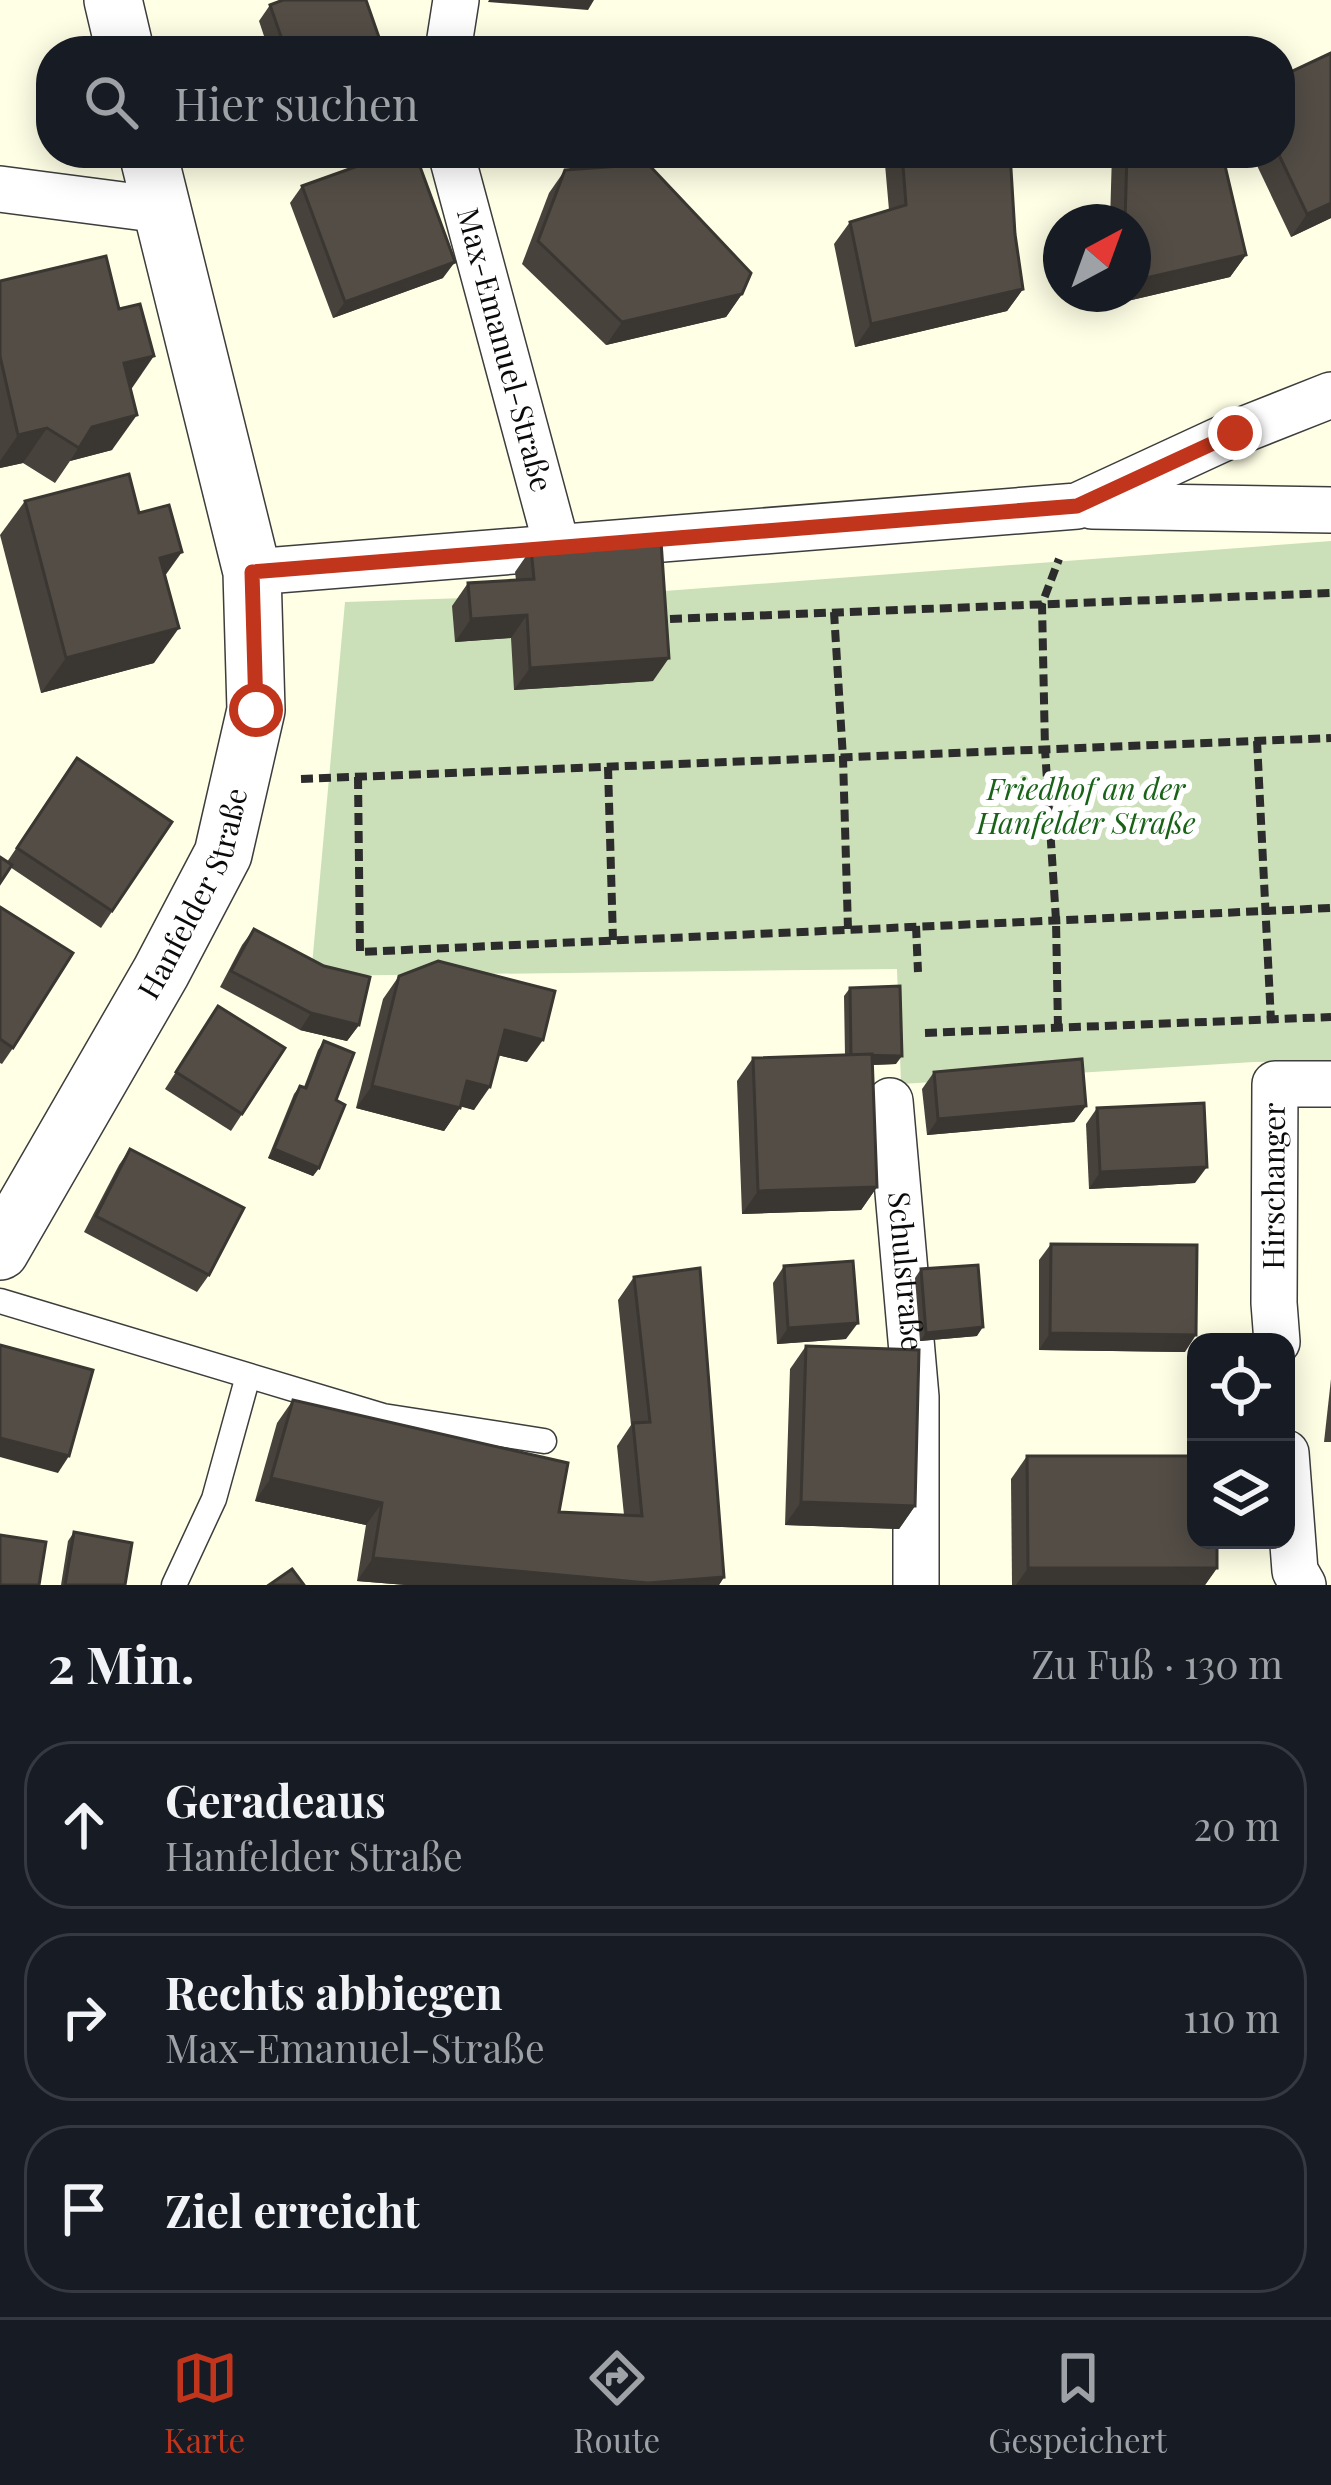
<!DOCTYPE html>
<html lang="de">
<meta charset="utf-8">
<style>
:root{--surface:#171b24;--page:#242831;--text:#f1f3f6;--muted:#9ea1a6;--line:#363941;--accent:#c0351b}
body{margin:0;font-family:"Playfair Display",serif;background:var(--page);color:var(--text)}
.controls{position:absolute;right:36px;bottom:36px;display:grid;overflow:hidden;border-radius:24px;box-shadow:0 6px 30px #0003}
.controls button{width:108px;height:108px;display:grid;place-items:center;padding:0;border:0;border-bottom:3px solid var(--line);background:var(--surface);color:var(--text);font:60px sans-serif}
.compass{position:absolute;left:1043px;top:204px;width:108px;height:108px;border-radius:50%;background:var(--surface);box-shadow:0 6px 30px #0003;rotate:41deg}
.stop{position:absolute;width:36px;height:36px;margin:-27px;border:9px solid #c0351b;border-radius:50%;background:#fff}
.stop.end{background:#c0351b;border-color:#fff;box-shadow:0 3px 12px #0008}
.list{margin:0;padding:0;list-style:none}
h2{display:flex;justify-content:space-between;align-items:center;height:156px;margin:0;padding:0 48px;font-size:51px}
h2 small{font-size:39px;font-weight:400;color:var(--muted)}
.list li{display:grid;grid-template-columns:78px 1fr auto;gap:36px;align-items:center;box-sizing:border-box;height:168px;margin:0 24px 24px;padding:0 24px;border:3px solid var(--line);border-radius:48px}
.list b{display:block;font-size:45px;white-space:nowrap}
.list p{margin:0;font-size:39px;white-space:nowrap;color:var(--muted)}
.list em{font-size:39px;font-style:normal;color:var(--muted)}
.icon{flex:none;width:66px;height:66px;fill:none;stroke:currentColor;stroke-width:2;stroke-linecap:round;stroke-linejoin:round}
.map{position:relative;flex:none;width:1331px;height:1585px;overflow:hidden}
.search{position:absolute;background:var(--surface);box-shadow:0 6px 30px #0003;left:36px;right:36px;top:36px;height:132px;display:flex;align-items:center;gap:30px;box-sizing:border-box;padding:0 42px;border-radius:48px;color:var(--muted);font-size:45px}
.sheet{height:732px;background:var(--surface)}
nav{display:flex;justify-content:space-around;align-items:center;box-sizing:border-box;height:168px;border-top:3px solid var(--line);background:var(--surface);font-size:33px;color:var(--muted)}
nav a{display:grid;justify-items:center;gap:6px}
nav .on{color:var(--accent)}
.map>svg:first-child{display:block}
</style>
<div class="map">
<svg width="1331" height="1585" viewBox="0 0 1331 1585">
<rect width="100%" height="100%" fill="#ffffe6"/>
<path fill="#cbe0b8" d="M 1331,541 L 1331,1061 L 1254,1062 L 901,1084 L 897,969 L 311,976 L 345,602 L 651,592 Z"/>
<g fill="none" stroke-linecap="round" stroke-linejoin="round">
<g stroke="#3d3d3d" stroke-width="27">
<g id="service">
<path d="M 0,1301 L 383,1416 L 544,1441"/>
<path d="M 174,1585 L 214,1499 L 248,1376"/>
</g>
</g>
<g stroke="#3d3d3d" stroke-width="48">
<g id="minor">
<path d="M 448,51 L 456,0"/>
<path id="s1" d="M 451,153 L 557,547"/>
<path d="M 0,189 L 161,210"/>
<path d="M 1092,506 L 1331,510"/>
<path d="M 252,572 L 1077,506 L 1235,433 L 1331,395"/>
<path id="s2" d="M 890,1101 L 916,1397 L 916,1585"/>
<path id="s3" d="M 1277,1342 L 1274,1303 L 1275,1084 L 1331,1084"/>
<path d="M 1286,1453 L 1295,1571 L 1303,1585"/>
</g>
</g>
<g stroke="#3d3d3d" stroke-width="60">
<g id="tertiary">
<path d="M 113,0 L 125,51"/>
<path id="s4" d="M 0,1251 L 161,972 L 223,854 L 256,710 L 252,572 L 148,153"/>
</g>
</g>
<g stroke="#2c2c2c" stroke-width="8" stroke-dasharray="12 6" stroke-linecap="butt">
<path d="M 834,612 L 843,758 L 848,929"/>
<path d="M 670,619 L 1331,593"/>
<path d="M 1257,741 L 1271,1021"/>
<path d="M 608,767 L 613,940"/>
<path d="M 358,777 L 360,952 L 1331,908"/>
<path d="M 301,779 L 1331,738"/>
<path d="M 916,926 L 918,972"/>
<path d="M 1058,1028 L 1056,920 L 1045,749 L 1042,604 L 1059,559"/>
<path d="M 925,1033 L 1331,1017"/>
</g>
<use href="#service" stroke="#fff" stroke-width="24"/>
<use href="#minor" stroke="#fff" stroke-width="45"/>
<use href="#tertiary" stroke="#fff" stroke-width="57"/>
</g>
<g fill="#47423c">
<path d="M 270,5 L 376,51 L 269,51 L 259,21 Z"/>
<path d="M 884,153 L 1010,153 L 1015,234 L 1023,289 L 1007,311 L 855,347 L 834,244 L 850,222 L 889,210 Z"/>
<path d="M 1112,153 L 1222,153 L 1246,255 L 1230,277 L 1106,306 L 1107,294 L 1133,294 L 1133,222 L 1110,222 Z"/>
<path d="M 1251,153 L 1280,153 L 1331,218 L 1291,237 Z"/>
<path d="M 565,170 L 742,294 L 726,317 L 606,345 L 522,264 L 549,193 Z"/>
<path d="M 302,186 L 443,278 L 333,318 L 290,203 Z"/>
<path d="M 0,281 L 130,389 L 112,450 L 70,461 L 55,483 L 23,463 L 0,468 Z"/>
<path d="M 25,501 L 139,513 L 165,576 L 154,663 L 41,693 L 0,535 Z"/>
<path d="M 531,549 L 653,681 L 514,690 L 511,638 L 455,642 L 452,606 L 468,583 L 516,580 L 515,572 Z"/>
<path d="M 77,758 L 172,822 L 101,928 L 10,867 L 7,862 Z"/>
<path d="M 0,907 L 13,1048 L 2,1064 L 0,1063 Z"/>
<path d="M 254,929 L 359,1025 L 347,1041 L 300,1030 L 220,987 L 242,945 Z"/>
<path d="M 399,976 L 527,1062 L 498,1055 L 474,1110 L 461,1106 L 444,1131 L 356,1108 L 383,999 Z"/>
<path d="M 850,988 L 896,1064 L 872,1065 L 877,1187 L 861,1210 L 742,1214 L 737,1081 L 753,1058 L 845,1055 L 844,996 Z"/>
<path d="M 218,1006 L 285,1048 L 231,1131 L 165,1089 Z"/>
<path d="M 324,1041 L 336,1100 L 319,1168 L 313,1176 L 268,1158 L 294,1094 L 300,1086 L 304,1087 L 318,1050 Z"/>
<path d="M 934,1072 L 1086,1106 L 1074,1122 L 927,1135 L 922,1089 Z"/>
<path d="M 1097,1108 L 1195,1183 L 1089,1189 L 1086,1124 Z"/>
<path d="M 130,1149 L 209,1275 L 197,1292 L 84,1232 L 119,1165 Z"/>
<path d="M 1051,1244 L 1185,1352 L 1039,1350 L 1039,1260 Z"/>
<path d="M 784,1266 L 846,1339 L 777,1344 L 773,1283 Z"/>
<path d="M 921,1269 L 977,1336 L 920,1341 L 915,1278 Z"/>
<path d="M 634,1277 L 724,1577 L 719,1585 L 406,1585 L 357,1581 L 366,1525 L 255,1501 L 277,1423 L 293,1400 L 559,1512 L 624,1515 L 617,1446 L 631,1425 L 618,1300 Z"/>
<path d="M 806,1346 L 915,1506 L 899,1529 L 785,1525 L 790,1369 Z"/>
<path d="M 1331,1379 L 1331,1442 L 1324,1442 Z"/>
<path d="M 1027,1456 L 1217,1568 L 1205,1585 L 1012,1585 L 1011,1479 Z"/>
<path d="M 74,1532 L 125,1585 L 61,1585 L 68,1541 Z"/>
</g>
<g fill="#3a3631">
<path d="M 489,0 L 594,0 L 588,10 L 488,2 Z"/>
<path d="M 1331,203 L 1331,218 L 1291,237 L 1307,214 Z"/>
<path d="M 1246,255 L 1230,277 L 1106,306 L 1115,294 L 1133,294 L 1133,281 Z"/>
<path d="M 455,262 L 443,278 L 333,318 L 345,302 Z"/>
<path d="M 1023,289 L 1007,311 L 855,347 L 871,324 Z"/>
<path d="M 742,294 L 726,317 L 606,345 L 622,322 Z"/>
<path d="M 154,356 L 130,391 L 124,363 Z"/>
<path d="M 137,415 L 112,450 L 70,461 L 92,427 Z"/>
<path d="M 47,428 L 23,463 L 0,468 L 0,461 L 18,435 Z"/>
<path d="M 182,552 L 157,587 L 160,558 Z"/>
<path d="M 527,615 L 511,638 L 455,642 L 471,619 Z"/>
<path d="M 179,628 L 154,663 L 41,693 L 66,658 Z"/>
<path d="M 669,658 L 653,681 L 514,690 L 530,668 Z"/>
<path d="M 311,1013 L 359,1025 L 347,1041 L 300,1030 Z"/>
<path d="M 505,1030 L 543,1040 L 527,1062 L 489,1053 Z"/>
<path d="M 902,1056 L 896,1064 L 845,1066 L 851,1057 Z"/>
<path d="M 467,1081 L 490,1087 L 474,1110 L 451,1104 Z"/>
<path d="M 372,1086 L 460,1108 L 444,1131 L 356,1108 Z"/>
<path d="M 1086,1106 L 1074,1122 L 927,1135 L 938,1119 Z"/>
<path d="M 274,1149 L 319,1168 L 313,1176 L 268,1158 Z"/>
<path d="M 1207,1167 L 1195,1183 L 1089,1189 L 1100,1172 Z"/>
<path d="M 877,1187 L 861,1210 L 742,1214 L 758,1191 Z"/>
<path d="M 858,1323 L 846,1339 L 777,1344 L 788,1328 Z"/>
<path d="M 983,1327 L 977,1336 L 920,1341 L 926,1333 Z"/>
<path d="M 1050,1333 L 1196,1335 L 1185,1352 L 1039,1350 Z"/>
<path d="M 0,1438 L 69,1456 L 58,1473 L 0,1457 Z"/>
<path d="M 271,1478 L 382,1503 L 366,1525 L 255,1501 Z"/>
<path d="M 801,1502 L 915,1506 L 899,1529 L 785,1525 Z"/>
<path d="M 373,1558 L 724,1577 L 719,1585 L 406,1585 L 357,1581 Z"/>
<path d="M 1028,1568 L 1217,1568 L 1205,1585 L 1016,1585 Z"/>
</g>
<g fill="#534d46" stroke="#3a3631" stroke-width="3">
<path d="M 283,0 L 366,0 L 381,43 L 360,51 L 286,51 L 270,5 Z"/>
<path d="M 1331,53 L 1331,203 L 1307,214 L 1278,153 L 1280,153 L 1280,77 Z"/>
<path d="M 394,153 L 415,153 L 455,262 L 345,302 L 302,186 Z"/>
<path d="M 902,153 L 1010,153 L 1015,234 L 1023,289 L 871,324 L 850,222 L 906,205 Z"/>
<path d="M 1127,153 L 1222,153 L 1246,255 L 1133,281 L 1133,222 L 1125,222 Z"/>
<path d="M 648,164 L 751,273 L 742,294 L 622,322 L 538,241 L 565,170 Z"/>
<path d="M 106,256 L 119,309 L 140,304 L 154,356 L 124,363 L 137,415 L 92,427 L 79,448 L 47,428 L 18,435 L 0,356 L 0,281 Z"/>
<path d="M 129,474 L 139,513 L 169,505 L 182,552 L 160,558 L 179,628 L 66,658 L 25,501 Z"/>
<path d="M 661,541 L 669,658 L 530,668 L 527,615 L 471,619 L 468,583 L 534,579 L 531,549 Z"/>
<path d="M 77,758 L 172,822 L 112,911 L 17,848 Z"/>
<path d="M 0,857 L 12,865 L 0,883 Z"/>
<path d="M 0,907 L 73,953 L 13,1048 L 0,1039 Z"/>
<path d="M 254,929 L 324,966 L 370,977 L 359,1025 L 311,1013 L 231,971 Z"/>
<path d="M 438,961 L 555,991 L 543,1040 L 505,1030 L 490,1087 L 467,1081 L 460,1108 L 372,1086 L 399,976 Z"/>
<path d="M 900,986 L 902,1056 L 851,1055 L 850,988 Z"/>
<path d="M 218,1006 L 285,1048 L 242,1114 L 176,1072 Z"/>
<path d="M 324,1041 L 354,1053 L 336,1100 L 345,1105 L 319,1168 L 274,1149 L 300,1086 L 306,1088 Z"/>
<path d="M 872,1054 L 877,1187 L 758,1191 L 753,1058 Z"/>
<path d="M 1082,1059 L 1086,1106 L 938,1119 L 934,1072 Z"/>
<path d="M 1204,1103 L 1207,1167 L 1100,1172 L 1097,1108 Z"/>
<path d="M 130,1149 L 244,1208 L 209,1275 L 96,1216 Z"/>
<path d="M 1051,1244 L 1197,1245 L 1196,1335 L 1050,1333 Z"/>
<path d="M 853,1261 L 858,1323 L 788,1328 L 784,1266 Z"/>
<path d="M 978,1265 L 983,1327 L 926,1333 L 921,1269 Z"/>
<path d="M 700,1268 L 724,1577 L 648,1583 L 373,1558 L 382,1503 L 271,1478 L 293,1400 L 568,1463 L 559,1512 L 642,1516 L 633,1423 L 650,1422 L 634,1277 Z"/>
<path d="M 0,1345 L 93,1370 L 69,1456 L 0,1438 Z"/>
<path d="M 806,1346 L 919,1350 L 915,1506 L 801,1502 Z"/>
<path d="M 1027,1456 L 1196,1456 L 1196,1540 L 1217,1540 L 1217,1568 L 1028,1568 Z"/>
<path d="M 74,1532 L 132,1543 L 125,1585 L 65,1585 Z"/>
<path d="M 0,1535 L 46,1542 L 39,1585 L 0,1585 Z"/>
<path d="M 292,1569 L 304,1585 L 269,1585 Z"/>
</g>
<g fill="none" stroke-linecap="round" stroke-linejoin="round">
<path stroke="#c0351b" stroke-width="15" d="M 256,710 L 252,572 L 1077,506 L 1235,433"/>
</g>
<g text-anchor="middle" stroke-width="12" stroke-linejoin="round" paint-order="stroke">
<g font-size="30" fill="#0a0a0a" stroke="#fff">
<text dy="10" stroke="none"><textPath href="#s1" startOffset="204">Max-Emanuel-Straße</textPath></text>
<text dy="10" stroke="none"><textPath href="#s4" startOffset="408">Hanfelder Straße</textPath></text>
<text dy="10" stroke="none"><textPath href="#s3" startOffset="156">Hirschanger</textPath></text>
<text dy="10" stroke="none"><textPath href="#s2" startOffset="171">Schulstraße</textPath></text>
</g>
<g font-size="30" font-style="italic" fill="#186318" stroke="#fff">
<text x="1086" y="800">Friedhof an der<tspan x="1086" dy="34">Hanfelder Straße</tspan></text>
</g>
</g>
</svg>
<div class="controls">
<button><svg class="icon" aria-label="locate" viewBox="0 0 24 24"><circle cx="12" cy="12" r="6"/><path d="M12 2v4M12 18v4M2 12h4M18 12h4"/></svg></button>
<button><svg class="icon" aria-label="layers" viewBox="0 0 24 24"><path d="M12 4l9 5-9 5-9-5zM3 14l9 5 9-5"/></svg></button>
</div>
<svg class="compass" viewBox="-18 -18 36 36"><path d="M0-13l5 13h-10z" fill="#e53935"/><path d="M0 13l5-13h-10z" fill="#9ea1a6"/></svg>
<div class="stop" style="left:256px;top:710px"></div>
<div class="stop end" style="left:1235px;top:433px"></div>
<div class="search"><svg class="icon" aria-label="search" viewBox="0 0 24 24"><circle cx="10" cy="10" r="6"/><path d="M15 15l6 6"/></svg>Hier suchen</div>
</div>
<section class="sheet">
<h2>2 Min.<small>Zu Fuß · 130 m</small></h2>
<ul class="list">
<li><svg class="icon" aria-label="ahead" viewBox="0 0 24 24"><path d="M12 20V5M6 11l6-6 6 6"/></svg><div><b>Geradeaus</b><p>Hanfelder Straße</p></div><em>20 m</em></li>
<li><svg class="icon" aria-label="right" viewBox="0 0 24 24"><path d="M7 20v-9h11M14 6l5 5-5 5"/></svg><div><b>Rechts abbiegen</b><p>Max-Emanuel-Straße</p></div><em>110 m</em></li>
<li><svg class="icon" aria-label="arrive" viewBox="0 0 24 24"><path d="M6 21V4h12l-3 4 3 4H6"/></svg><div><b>Ziel erreicht</b></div></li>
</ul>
</section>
<nav>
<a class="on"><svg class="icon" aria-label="map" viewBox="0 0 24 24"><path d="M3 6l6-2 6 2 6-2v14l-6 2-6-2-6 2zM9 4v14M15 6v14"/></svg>Karte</a>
<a><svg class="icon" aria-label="directions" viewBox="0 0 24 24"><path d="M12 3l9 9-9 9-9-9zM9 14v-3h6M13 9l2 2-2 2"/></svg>Route</a>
<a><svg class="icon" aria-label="saved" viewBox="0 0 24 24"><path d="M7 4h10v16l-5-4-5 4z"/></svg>Gespeichert</a>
</nav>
